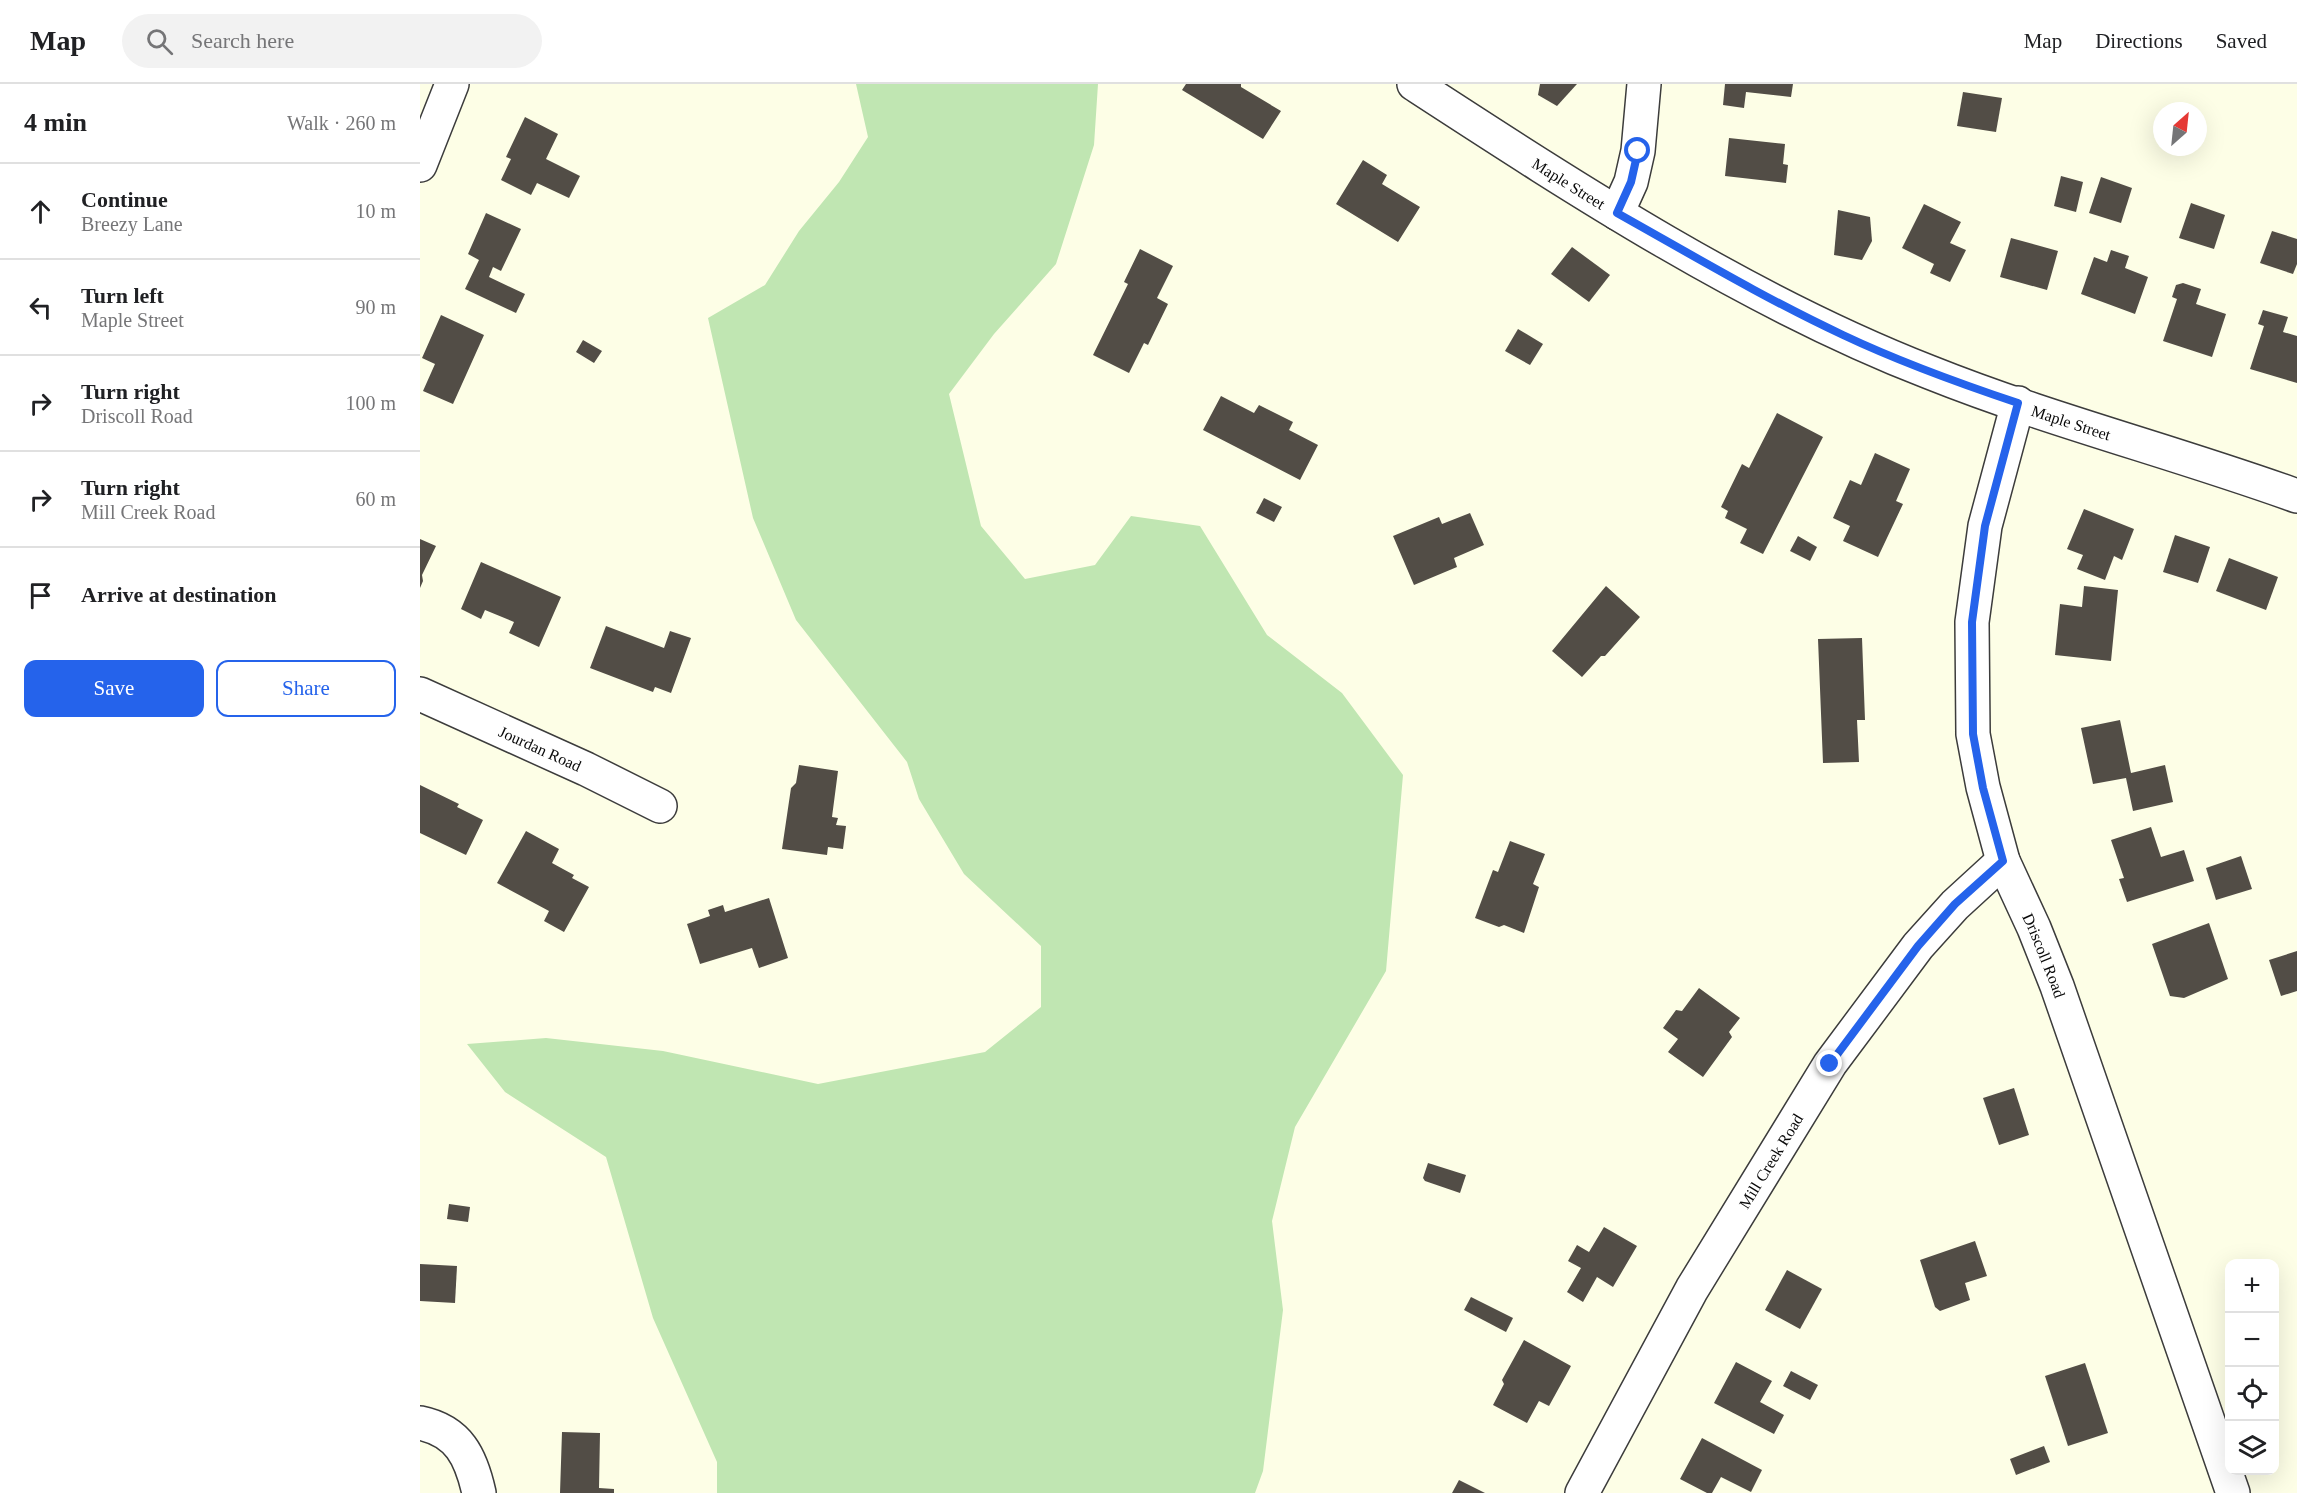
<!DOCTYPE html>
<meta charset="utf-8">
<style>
:root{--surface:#fff;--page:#f2f2f2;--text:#202124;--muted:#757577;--line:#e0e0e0;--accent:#2563eb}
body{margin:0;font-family:Georgia,serif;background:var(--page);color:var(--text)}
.controls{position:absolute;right:18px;bottom:18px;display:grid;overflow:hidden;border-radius:12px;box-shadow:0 6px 24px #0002}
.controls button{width:54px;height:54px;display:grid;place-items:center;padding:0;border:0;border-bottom:2px solid var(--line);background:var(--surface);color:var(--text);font:30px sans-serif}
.compass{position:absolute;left:1733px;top:18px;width:54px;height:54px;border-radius:50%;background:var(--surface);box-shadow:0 6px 24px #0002;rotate:27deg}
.stop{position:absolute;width:18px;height:18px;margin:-14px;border:4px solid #2563eb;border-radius:50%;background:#fff}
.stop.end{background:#2563eb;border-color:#fff;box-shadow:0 2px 6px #0008}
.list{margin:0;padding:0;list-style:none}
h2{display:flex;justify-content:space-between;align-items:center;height:78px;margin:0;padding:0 24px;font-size:26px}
h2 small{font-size:20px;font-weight:400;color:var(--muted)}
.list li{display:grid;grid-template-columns:39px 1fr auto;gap:18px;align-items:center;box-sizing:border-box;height:96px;padding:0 24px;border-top:2px solid var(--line)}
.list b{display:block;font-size:22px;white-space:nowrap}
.list p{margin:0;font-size:20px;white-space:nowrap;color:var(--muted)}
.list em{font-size:20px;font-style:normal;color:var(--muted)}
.actions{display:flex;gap:12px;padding:18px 24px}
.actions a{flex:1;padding:14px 0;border:2px solid var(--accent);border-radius:12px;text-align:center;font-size:21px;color:var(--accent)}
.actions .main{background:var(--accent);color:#fff}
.icon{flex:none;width:33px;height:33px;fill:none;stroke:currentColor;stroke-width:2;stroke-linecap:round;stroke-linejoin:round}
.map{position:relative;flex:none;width:1877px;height:1409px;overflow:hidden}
header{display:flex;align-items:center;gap:36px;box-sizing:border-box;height:84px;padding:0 30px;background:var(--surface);border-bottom:2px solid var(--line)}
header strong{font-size:28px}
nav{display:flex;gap:33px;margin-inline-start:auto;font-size:21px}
.search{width:420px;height:54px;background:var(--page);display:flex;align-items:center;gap:15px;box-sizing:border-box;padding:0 21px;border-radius:33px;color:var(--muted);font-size:22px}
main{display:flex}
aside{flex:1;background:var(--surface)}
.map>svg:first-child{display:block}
</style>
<header>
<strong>Map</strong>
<div class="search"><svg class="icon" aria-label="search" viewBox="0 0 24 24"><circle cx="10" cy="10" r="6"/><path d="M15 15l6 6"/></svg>Search here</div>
<nav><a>Map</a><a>Directions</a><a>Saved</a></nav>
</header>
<main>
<aside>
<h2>4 min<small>Walk · 260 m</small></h2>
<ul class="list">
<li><svg class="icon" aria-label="ahead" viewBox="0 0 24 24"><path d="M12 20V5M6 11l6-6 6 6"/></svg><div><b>Continue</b><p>Breezy Lane</p></div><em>10 m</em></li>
<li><svg class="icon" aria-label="left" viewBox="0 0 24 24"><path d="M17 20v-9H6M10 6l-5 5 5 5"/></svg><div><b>Turn left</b><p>Maple Street</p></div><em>90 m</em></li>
<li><svg class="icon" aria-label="right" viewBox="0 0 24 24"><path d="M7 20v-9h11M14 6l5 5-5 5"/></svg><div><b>Turn right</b><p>Driscoll Road</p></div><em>100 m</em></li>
<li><svg class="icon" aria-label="right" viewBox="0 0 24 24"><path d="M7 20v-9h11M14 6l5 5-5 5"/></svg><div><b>Turn right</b><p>Mill Creek Road</p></div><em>60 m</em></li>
<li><svg class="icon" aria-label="arrive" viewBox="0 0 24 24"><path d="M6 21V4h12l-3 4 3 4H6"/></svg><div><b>Arrive at destination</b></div></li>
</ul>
<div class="actions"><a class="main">Save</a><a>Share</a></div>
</aside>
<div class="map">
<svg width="1877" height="1409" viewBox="0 0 1877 1409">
<rect width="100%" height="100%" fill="#fdfee6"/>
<path fill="#c0e6b2" d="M 436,0 L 678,0 L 674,61 L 636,180 L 574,250 L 529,310 L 561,442 L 605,495 L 675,481 L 711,432 L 780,442 L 847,551 L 922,609 L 983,691 L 966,887 L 875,1043 L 852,1137 L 863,1226 L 843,1387 L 835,1409 L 297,1409 L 297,1378 L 233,1234 L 186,1073 L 85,1008 L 47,960 L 126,954 L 243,967 L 398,1000 L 565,968 L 621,923 L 621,862 L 544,790 L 499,715 L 487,678 L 376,536 L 333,434 L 288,234 L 345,201 L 379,147 L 419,98 L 448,53 Z"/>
<g fill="#524d46">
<path d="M 766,0 L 821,0 L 821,3 L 861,27 L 843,55 L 762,6 Z"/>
<path d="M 1120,0 L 1157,0 L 1137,22 L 1118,11 Z"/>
<path d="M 1305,0 L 1373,0 L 1371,13 L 1326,8 L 1324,24 L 1303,21 Z"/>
<path d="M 1543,8 L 1582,14 L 1576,48 L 1537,42 Z"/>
<path d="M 105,33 L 138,50 L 126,75 L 160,92 L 149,114 L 117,99 L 111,111 L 81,96 L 91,75 L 86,73 Z"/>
<path d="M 1309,54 L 1365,60 L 1363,80 L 1368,81 L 1366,99 L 1305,92 Z"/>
<path d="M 943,76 L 967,91 L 962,100 L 1000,123 L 978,158 L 916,120 Z"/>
<path d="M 1641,92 L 1663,98 L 1656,128 L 1634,122 Z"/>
<path d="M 1681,93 L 1712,104 L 1701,139 L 1669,129 Z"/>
<path d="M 1771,119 L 1805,131 L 1794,165 L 1759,154 Z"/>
<path d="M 1504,120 L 1541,138 L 1530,159 L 1546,166 L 1530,198 L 1510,189 L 1514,180 L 1482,164 Z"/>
<path d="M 1418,126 L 1450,133 L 1452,157 L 1442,176 L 1414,171 Z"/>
<path d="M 66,129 L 101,145 L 81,187 L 73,183 L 69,193 L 105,210 L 96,229 L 45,205 L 59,176 L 48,170 Z"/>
<path d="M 1852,147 L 1877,155 L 1877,180 L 1873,190 L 1840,179 Z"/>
<path d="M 1591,154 L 1638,167 L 1627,206 L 1580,193 Z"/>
<path d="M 1152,163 L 1190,191 L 1169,218 L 1131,190 Z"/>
<path d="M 720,165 L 753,182 L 737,214 L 748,220 L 728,261 L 724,259 L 709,289 L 673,271 L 708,200 L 704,198 Z"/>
<path d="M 1691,166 L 1709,172 L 1705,184 L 1728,193 L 1715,230 L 1661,210 L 1674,173 L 1687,178 Z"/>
<path d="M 1763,199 L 1781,205 L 1776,220 L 1806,230 L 1792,273 L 1743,257 L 1757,215 L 1752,213 L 1756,201 Z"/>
<path d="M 1843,226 L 1868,233 L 1863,248 L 1877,252 L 1877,299 L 1830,285 L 1844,242 L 1838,240 Z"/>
<path d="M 21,231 L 64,251 L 33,320 L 3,307 L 15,280 L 2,274 Z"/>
<path d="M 1098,245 L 1123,260 L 1110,281 L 1085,267 Z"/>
<path d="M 163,256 L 182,267 L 174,279 L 156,268 Z"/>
<path d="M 801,312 L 834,329 L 839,321 L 873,338 L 869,346 L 898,361 L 880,396 L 783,346 Z"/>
<path d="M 1357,329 L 1403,353 L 1343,470 L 1320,459 L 1327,445 L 1305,434 L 1308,427 L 1301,423 L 1322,380 L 1329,384 Z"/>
<path d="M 1455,369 L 1490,385 L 1476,417 L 1483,420 L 1458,473 L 1423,457 L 1430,442 L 1413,434 L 1430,396 L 1441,401 Z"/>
<path d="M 844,414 L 862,423 L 854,438 L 836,429 Z"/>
<path d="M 1664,425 L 1714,445 L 1702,476 L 1694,472 L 1685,496 L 1657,485 L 1663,471 L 1647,465 Z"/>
<path d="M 1050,429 L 1064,461 L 1034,474 L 1037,483 L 994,501 L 973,452 L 1019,433 L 1022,440 Z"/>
<path d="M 1755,451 L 1790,463 L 1778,499 L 1743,488 Z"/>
<path d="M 1378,452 L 1397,463 L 1390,477 L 1370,467 Z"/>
<path d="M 0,455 L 16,462 L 2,491 L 3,497 L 0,504 Z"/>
<path d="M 1809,474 L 1858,493 L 1846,526 L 1796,507 Z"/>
<path d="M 61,478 L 141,513 L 119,563 L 89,549 L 94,538 L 65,526 L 61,535 L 41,525 Z"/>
<path d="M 1186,502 L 1220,533 L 1185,572 L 1181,572 L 1162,593 L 1132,567 Z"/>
<path d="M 1664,502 L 1698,506 L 1691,577 L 1635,571 L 1640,520 L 1662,523 Z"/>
<path d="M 186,542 L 244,564 L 250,547 L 271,554 L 251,609 L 235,603 L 233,608 L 170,584 Z"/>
<path d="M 1442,554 L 1445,636 L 1437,636 L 1439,678 L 1403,679 L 1398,555 Z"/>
<path d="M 1700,636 L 1711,689 L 1745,681 L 1753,718 L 1713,727 L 1706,694 L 1673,700 L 1661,644 Z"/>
<path d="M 379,681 L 418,687 L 412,733 L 418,734 L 416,741 L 426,742 L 423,765 L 408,763 L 407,771 L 362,765 L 371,704 L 376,699 Z"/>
<path d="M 0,701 L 39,720 L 37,723 L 63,736 L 46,771 L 0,749 Z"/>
<path d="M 1731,743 L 1741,773 L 1764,766 L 1774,797 L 1707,818 L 1699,795 L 1704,794 L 1691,756 Z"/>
<path d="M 106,747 L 139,765 L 132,779 L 154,791 L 152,794 L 169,803 L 144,848 L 124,837 L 129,827 L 77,799 Z"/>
<path d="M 1090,757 L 1125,770 L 1113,800 L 1119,803 L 1104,849 L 1084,841 L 1079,843 L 1055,834 L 1073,786 L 1078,788 Z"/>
<path d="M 1821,772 L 1832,805 L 1796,816 L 1786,784 Z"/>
<path d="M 349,814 L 368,874 L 339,884 L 332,864 L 280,880 L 267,840 L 290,832 L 288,826 L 303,821 L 305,828 Z"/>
<path d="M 1789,839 L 1808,895 L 1764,914 L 1750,912 L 1732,860 Z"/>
<path d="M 1877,867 L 1877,907 L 1861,912 L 1849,876 Z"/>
<path d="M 1279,904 L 1320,934 L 1309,948 L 1312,953 L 1283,993 L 1248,968 L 1258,955 L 1243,944 L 1256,926 L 1262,927 Z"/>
<path d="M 1594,1004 L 1609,1051 L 1579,1061 L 1563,1014 Z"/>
<path d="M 1008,1079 L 1046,1091 L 1040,1109 L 1005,1097 L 1003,1094 Z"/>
<path d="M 29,1120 L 50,1123 L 48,1138 L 27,1135 Z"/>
<path d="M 1184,1143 L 1217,1162 L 1193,1203 L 1177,1193 L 1163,1218 L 1147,1208 L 1161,1184 L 1148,1177 L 1157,1161 L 1169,1168 Z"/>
<path d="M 1555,1157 L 1567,1192 L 1545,1199 L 1550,1216 L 1520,1227 L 1515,1223 L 1500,1176 Z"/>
<path d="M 0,1180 L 37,1182 L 35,1219 L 0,1217 Z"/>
<path d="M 1367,1186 L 1402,1205 L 1380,1245 L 1345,1226 Z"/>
<path d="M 1051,1213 L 1093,1234 L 1086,1248 L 1044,1226 Z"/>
<path d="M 1104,1256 L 1151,1282 L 1129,1322 L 1119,1317 L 1107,1339 L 1073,1321 L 1084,1300 L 1082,1296 Z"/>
<path d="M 1316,1278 L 1352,1297 L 1340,1318 L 1364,1331 L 1354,1350 L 1294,1319 Z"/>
<path d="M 1665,1279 L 1688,1349 L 1648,1362 L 1625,1292 Z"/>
<path d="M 1371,1287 L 1398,1301 L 1390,1316 L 1363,1302 Z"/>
<path d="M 142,1348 L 180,1349 L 179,1404 L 194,1405 L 194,1409 L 140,1409 Z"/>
<path d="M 1282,1354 L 1342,1386 L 1331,1408 L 1301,1393 L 1292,1409 L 1287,1409 L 1260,1395 Z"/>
<path d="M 1624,1362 L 1630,1378 L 1596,1391 L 1590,1375 Z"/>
<path d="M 1039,1396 L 1065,1409 L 1032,1409 Z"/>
</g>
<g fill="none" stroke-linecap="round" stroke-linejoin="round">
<g stroke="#3c3c3c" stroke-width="36">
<g id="minor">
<path id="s1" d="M 994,0 C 1157,106 1327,217 1509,288 C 1629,336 1755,368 1877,412"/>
<path d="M 0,81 L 32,0"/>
<path d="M 1197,129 L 1211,98 L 1218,67 L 1224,0"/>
<path id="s2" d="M 1598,319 L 1565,442 L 1552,538 L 1553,650 L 1563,703 L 1583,777 L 1614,844 L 1637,902 L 1813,1409"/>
<path id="s3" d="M 0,610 L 166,685 L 240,722"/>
<path d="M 0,1339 C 39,1347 51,1373 59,1409"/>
<path id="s4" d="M 1162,1409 L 1272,1205 L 1410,980 L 1498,862 L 1535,821 L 1583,777"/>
</g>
</g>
<use href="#minor" stroke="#fff" stroke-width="33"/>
</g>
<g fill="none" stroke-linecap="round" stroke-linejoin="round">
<path stroke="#2563eb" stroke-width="8" d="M 1218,67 L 1211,98 L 1197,129 C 1272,171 1346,215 1423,251 C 1480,278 1538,299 1598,319 L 1565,442 L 1552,538 L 1553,650 L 1563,704 L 1583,777 L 1535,820 L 1498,862 L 1410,980"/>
</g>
<g text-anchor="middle" stroke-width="6" stroke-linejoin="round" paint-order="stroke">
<g font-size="16" fill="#090909" stroke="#fff">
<text dy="6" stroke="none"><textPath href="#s1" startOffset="184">Maple Street</textPath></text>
<text dy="6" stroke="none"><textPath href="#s1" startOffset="742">Maple Street</textPath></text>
<text dy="6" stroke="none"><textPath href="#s3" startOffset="132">Jourdan Road</textPath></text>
<text dy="6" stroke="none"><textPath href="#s2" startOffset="570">Driscoll Road</textPath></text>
<text dy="6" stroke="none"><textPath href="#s4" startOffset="382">Mill Creek Road</textPath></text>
</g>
</g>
</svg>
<div class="controls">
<button>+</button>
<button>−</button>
<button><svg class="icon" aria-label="locate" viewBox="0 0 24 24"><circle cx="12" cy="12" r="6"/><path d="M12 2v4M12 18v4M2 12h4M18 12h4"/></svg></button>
<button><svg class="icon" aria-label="layers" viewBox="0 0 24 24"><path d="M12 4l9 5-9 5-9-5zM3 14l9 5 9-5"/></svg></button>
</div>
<svg class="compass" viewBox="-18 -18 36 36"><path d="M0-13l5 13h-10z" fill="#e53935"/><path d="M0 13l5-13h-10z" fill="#757577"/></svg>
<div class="stop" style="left:1218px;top:67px"></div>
<div class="stop end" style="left:1410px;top:980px"></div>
</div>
</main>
